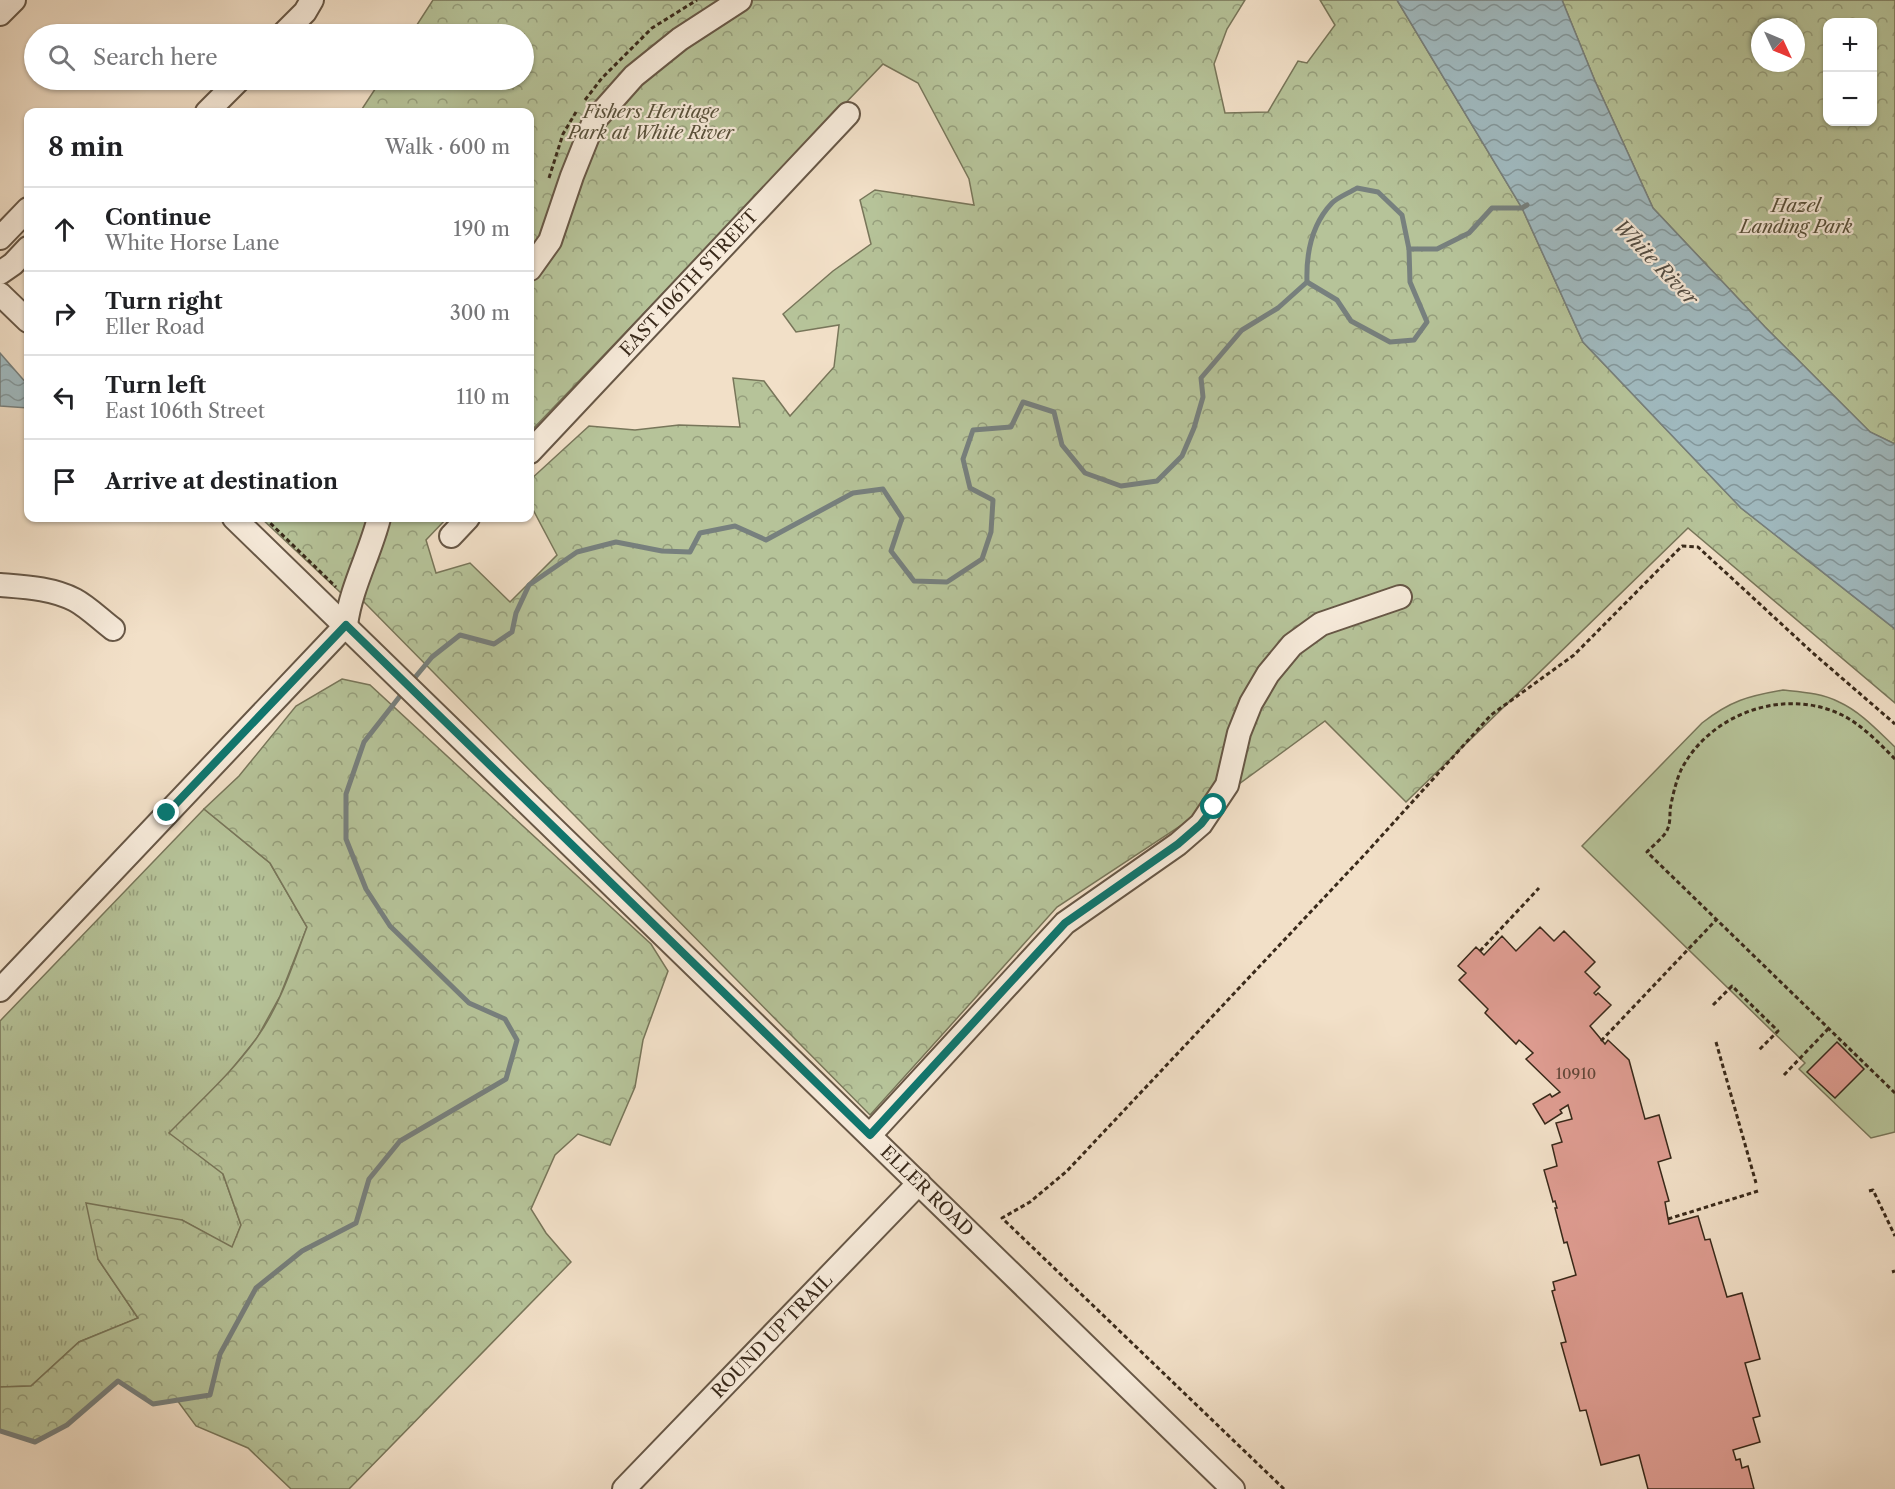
<!DOCTYPE html>
<meta charset="utf-8">
<style>
:root{--surface:#fff;--page:#f6f6f6;--text:#202124;--muted:#757577;--line:#e0e0e0}
body{margin:0;font-family:"Libre Caslon Text",serif;background:var(--page);color:var(--text)}
.controls{position:absolute;right:18px;top:18px;display:grid;overflow:hidden;border-radius:12px;box-shadow:0 2px 4px #0004}
.controls button{width:54px;height:54px;display:grid;place-items:center;padding:0;border:0;border-bottom:2px solid var(--line);background:var(--surface);color:var(--text);font:30px sans-serif}
.compass{position:absolute;left:1751px;top:18px;width:54px;height:54px;border-radius:50%;background:var(--surface);box-shadow:0 2px 4px #0004;rotate:134deg}
.stop{position:absolute;width:18px;height:18px;margin:-14px;border:4px solid #0f766e;border-radius:50%;background:#fff}
.stop.end{background:#0f766e;border-color:#fff;box-shadow:0 2px 6px #0008}
.list{margin:0;padding:0;list-style:none}
h2{display:flex;justify-content:space-between;align-items:center;height:78px;margin:0;padding:0 24px;font-size:26px}
h2 small{font-size:20px;font-weight:400;color:var(--muted)}
.list li{display:grid;grid-template-columns:39px 1fr auto;gap:18px;align-items:center;box-sizing:border-box;height:84px;padding:0 24px;border-top:2px solid var(--line)}
.list b{display:block;font-size:22px;white-space:nowrap}
.list p{margin:0;font-size:20px;white-space:nowrap;color:var(--muted)}
.list em{font-size:20px;font-style:normal;color:var(--muted)}
.icon{flex:none;width:33px;height:33px;fill:none;stroke:currentColor;stroke-width:2;stroke-linecap:round;stroke-linejoin:round}
.map{position:relative;flex:none;width:1895px;height:1489px;overflow:hidden}
.search{position:absolute;background:var(--surface);box-shadow:0 2px 4px #0004;left:24px;top:24px;width:510px;height:66px;display:flex;align-items:center;gap:15px;box-sizing:border-box;padding:0 21px;border-radius:33px;color:var(--muted);font-size:22px}
.panel{position:absolute;background:var(--surface);box-shadow:0 2px 4px #0004;left:24px;top:108px;width:510px;height:414px;border-radius:12px}
.map>svg:first-child{display:block}
</style>
<div class="map">
<svg width="1895" height="1489" viewBox="0 0 1895 1489">
<defs>
<pattern id="grass-tufts" width="24" height="20" patternUnits="userSpaceOnUse" patternTransform="scale(1.5)"><rect width="24" height="20" fill="#b6c399"/><path d="M3 7l-1-3M5 7V3M7 7l1-3M15 17l-1-3M17 17v-4M19 17l1-3" fill="none" stroke="#959e7c"/></pattern>
<pattern id="forest-crowns" width="20" height="18" patternUnits="userSpaceOnUse" patternTransform="scale(1.5)"><rect width="20" height="18" fill="#b6c399"/><path d="M2 6a3 3 0 1 1 6 0M12 15a3 3 0 1 1 6 0" fill="none" stroke="#959e7c"/></pattern>
<pattern id="water-waves" width="16" height="10" patternUnits="userSpaceOnUse" patternTransform="scale(1.5)"><rect width="16" height="10" fill="#a0bac0"/><path d="M0 5q4-4 8 0t8 0" fill="none" stroke="#83979b"/></pattern>
</defs>
<rect width="100%" height="100%" fill="#f2e0c8"/>
<filter id="stains"><feTurbulence type="fractalNoise" baseFrequency=".00333" numOctaves="4"/><feColorMatrix values="0 0 0 0 .2 0 0 0 0 .09 0 0 0 0 .02 0 0 0 .5 -.17"/></filter>
<radialGradient id="worn" r=".72"><stop offset=".6" stop-color="#630" stop-opacity="0"/><stop offset="1" stop-color="#630" stop-opacity=".3"/></radialGradient>
<path fill="url(#grass-tufts)" stroke="#78765a" stroke-width="1.5" d="M 204,809 L 270,863 L 307,927 L 280,996 L 257,1038 L 231,1070 L 223,1174 L 241,1225 L 232,1248 L 182,1220 L 98,1259 L 138,1318 L 79,1342 L 31,1386 L 0,1387 L 0,1021 Z"/>
<g fill="url(#forest-crowns)" stroke="#78765a" stroke-width="1.5" fill-rule="evenodd">
<path d="M 433,0 L 1245,0 L 1227,29 L 1214,64 L 1225,113 L 1268,112 L 1298,61 L 1307,63 L 1335,25 L 1320,0 L 1397,0 L 1522,208 L 1583,342 L 1741,508 L 1895,629 L 1895,703 L 1688,528 L 1406,802 L 1325,721 L 1194,817 L 1057,907 L 870,1115 L 363,601 L 356,607 L 261,518 L 447,518 L 426,540 L 436,573 L 470,563 L 510,602 L 557,555 L 530,504 L 530,480 L 589,426 L 635,430 L 679,425 L 740,427 L 733,378 L 764,381 L 790,416 L 834,367 L 839,325 L 796,332 L 783,314 L 833,271 L 871,244 L 860,200 L 875,190 L 974,205 L 969,179 L 918,83 L 883,64 L 530,432 L 530,112 L 360,112 L 381,80 L 524,80 L 524,34 L 411,34 Z"/>
<path d="M 1562,0 L 1895,0 L 1895,444 L 1870,432 L 1765,327 L 1653,208 L 1595,81 ZM 1828,22 L 1872,22 L 1872,122 L 1828,122 ZM 1760,27 L 1796,27 L 1796,63 L 1760,63 Z"/>
<path d="M 342,679 L 370,685 L 651,944 L 668,971 L 643,1040 L 635,1087 L 610,1145 L 578,1134 L 555,1155 L 531,1209 L 546,1233 L 571,1262 L 349,1489 L 291,1489 L 248,1448 L 196,1426 L 177,1400 L 153,1404 L 118,1381 L 67,1425 L 35,1442 L 0,1431 L 0,1387 L 31,1386 L 79,1342 L 138,1318 L 98,1259 L 86,1203 L 182,1220 L 232,1247 L 241,1225 L 223,1174 L 169,1133 C 198,1103 231,1074 256,1039 C 280,1006 293,964 307,927 L 270,863 L 204,809 L 239,776 L 296,706 Z"/>
</g>
<path fill="#b6c399" stroke="#78765a" stroke-width="1.5" d="M 1783,690 C 1802,692 1822,693 1839,702 C 1861,712 1878,731 1895,747 L 1895,1132 L 1871,1138 L 1799,1069 L 1805,1063 L 1582,846 L 1702,723 C 1730,701 1748,696 1783,690 Z"/>
<g fill="url(#water-waves)" stroke="#77807e" stroke-width="1.5">
<path d="M 1397,0 L 1562,0 L 1595,81 L 1653,208 L 1765,327 L 1870,432 L 1895,444 L 1895,629 L 1741,508 L 1583,342 L 1522,208 Z"/>
<path d="M 0,353 L 28,385 L 28,408 L 0,406 Z"/>
</g>
<g fill="none" stroke-linecap="round" stroke-linejoin="round">
<g stroke="#77807e" stroke-width="5">
<path d="M 1307,282 L 1337,300 L 1351,321 L 1390,342 L 1414,340 L 1427,322 L 1410,282 L 1409,249"/>
<path d="M 412,681 L 432,657 L 460,635 L 494,644 L 512,632 L 516,613 L 529,585 L 577,552 L 616,542 L 662,551 L 690,552 L 700,533 L 735,526 L 766,540 L 853,493 L 883,489 L 902,518 L 891,551 L 914,581 L 947,582 L 982,559 L 991,532 L 993,500 L 970,488 L 963,459 L 973,430 L 1011,427 L 1023,402 L 1054,412 L 1062,445 L 1085,473 L 1121,486 L 1157,481 L 1182,456 L 1194,428 L 1203,397 L 1201,378 L 1242,330 L 1278,308 L 1307,282 C 1306,253 1311,225 1332,203 C 1338,197 1349,193 1357,188 L 1378,192 L 1402,215 L 1409,249 L 1437,249 L 1469,233 L 1492,208 L 1522,208 L 1527,205"/>
<path d="M 0,1431 L 35,1442 L 67,1425 L 118,1381 L 153,1404 L 210,1395 L 220,1354 L 256,1288 L 302,1251 L 356,1223 L 369,1179 L 400,1141 L 506,1079 L 517,1040 L 505,1019 L 469,1003 L 390,926 L 366,889 L 346,839 L 346,794 L 364,742 L 404,691"/>
</g>
</g>
<g fill="#de9c91" stroke="#39291a" stroke-width="1.5">
<path d="M 1540,927 L 1554,941 L 1564,931 L 1595,962 L 1585,972 L 1600,987 L 1594,993 L 1596,995 L 1598,993 L 1611,1005 L 1590,1026 L 1605,1044 L 1608,1040 L 1629,1060 L 1645,1119 L 1659,1115 L 1671,1158 L 1658,1162 L 1669,1201 L 1665,1202 L 1669,1224 L 1698,1216 L 1705,1240 L 1710,1239 L 1727,1297 L 1742,1293 L 1760,1359 L 1745,1363 L 1760,1416 L 1753,1418 L 1760,1442 L 1733,1450 L 1736,1460 L 1740,1459 L 1742,1468 L 1748,1466 L 1754,1489 L 1648,1489 L 1639,1455 L 1601,1465 L 1586,1410 L 1580,1411 L 1561,1343 L 1566,1342 L 1552,1291 L 1555,1290 L 1553,1282 L 1576,1275 L 1567,1242 L 1564,1243 L 1555,1208 L 1557,1208 L 1555,1201 L 1553,1202 L 1544,1170 L 1557,1166 L 1552,1145 L 1562,1142 L 1556,1123 L 1572,1119 L 1568,1105 L 1560,1110 L 1562,1113 L 1545,1124 L 1533,1104 L 1550,1094 L 1552,1097 L 1560,1092 L 1526,1059 L 1533,1053 L 1519,1040 L 1516,1044 L 1485,1013 L 1488,1009 L 1459,980 L 1466,973 L 1458,966 L 1476,947 L 1484,955 L 1502,936 L 1516,951 Z"/>
<path d="M 1837,1042 L 1864,1069 L 1835,1098 L 1807,1072 Z"/>
</g>
<g fill="none" stroke-linecap="round" stroke-linejoin="round">
<g stroke="#675746" stroke-width="26">
<g id="minor">
<path d="M 0,14 L 14,0"/>
<path d="M 283,34 L 305,12 L 312,0"/>
<path d="M 207,112 L 239,80"/>
<path d="M 0,238 L 28,209"/>
<path d="M 530,269 L 550,241 L 572,176 L 594,121 L 634,76 L 680,39 L 740,0"/>
<path d="M 0,273 L 13,264 L 28,248"/>
<path d="M 0,294 L 28,321"/>
<path d="M 530,452 L 848,114"/>
<path d="M 234,518 L 1233,1489"/>
<path d="M 451,536 L 468,518"/>
<path d="M 0,585 C 25,587 52,588 75,600 C 88,607 101,620 113,629"/>
<path d="M 0,990 L 346,625 C 351,587 370,554 379,518"/>
<path d="M 870,1135 L 1065,923 L 1178,844 L 1201,824 L 1227,785 L 1239,733 L 1251,703 L 1268,674 L 1292,645 L 1321,624 L 1400,597"/>
<path d="M 624,1489 L 919,1183"/>
</g>
</g>
<g stroke="#39291a" stroke-width="3" stroke-dasharray="4.5 3" stroke-linecap="butt">
<path d="M 585,100 L 602,78 L 652,28 L 697,0"/>
<path d="M 549,178 L 563,134 L 576,112"/>
<path d="M 265,518 L 336,587"/>
<path d="M 1895,759 C 1879,743 1862,725 1842,715 C 1785,687 1710,713 1681,770 C 1676,781 1672,798 1670,810 C 1670,816 1670,823 1668,828 C 1665,837 1653,845 1647,852 L 1895,1093"/>
<path d="M 1480,951 L 1539,888"/>
<path d="M 1713,1005 L 1732,986 L 1778,1031 L 1759,1050"/>
<path d="M 1601,1041 L 1716,920"/>
<path d="M 1716,1042 L 1756,1183"/>
<path d="M 1784,1075 L 1828,1029"/>
<path d="M 1869,1191 L 1873,1190 L 1895,1236"/>
<path d="M 1668,1219 L 1758,1191"/>
<path d="M 1892,1272 L 1895,1271"/>
<path d="M 1284,1489 L 1002,1218 L 1030,1202 L 1067,1171 L 1367,852 L 1491,715 L 1574,655 L 1682,546 L 1698,547 L 1814,654 L 1895,724"/>
</g>
<use href="#minor" stroke="#f7ebdb" stroke-width="22"/>
</g>
<g fill="none" stroke-linecap="round" stroke-linejoin="round">
<path stroke="#0f766e" stroke-width="8" d="M 167,813 L 346,625 L 870,1135 L 1065,923 L 1178,844 L 1201,824 L 1214,807"/>
</g>
<g text-anchor="middle" stroke-width="4.5" stroke-linejoin="round" paint-order="stroke">
<g font-size="15" fill="#624638">
<text x="1576" y="1079">10910</text>
</g>
<g font-size="18" font-style="italic" fill="#58503a" stroke="#f7ebdb">
<text x="651" y="118">Fishers Heritage<tspan x="651" dy="21">Park at White River</tspan></text>
<text x="1796" y="212">Hazel<tspan x="1796" dy="21">Landing Park</tspan></text>
</g>
<g font-size="18" fill="#39291a" stroke="#f7ebdb">
<text transform="translate(689 283) rotate(-47)" y="6">EAST 106TH STREET</text>
<text transform="translate(927 1191) rotate(44)" y="6">ELLER ROAD</text>
<text transform="translate(772 1336) rotate(-46)" y="6">ROUND UP TRAIL</text>
</g>
<g font-size="20" font-style="italic" fill="#534d44" stroke="#f7ebdb">
<text transform="translate(1656 262) rotate(46)" y="7">White River</text>
</g>
</g>
<rect width="100%" height="100%" filter="url(#stains)"/>
<rect width="100%" height="100%" fill="url(#worn)"/>
</svg>
<div class="controls">
<button>+</button>
<button>−</button>
</div>
<svg class="compass" viewBox="-18 -18 36 36"><path d="M0-13l5 13h-10z" fill="#e53935"/><path d="M0 13l5-13h-10z" fill="#757577"/></svg>
<div class="stop" style="left:1214px;top:807px"></div>
<div class="stop end" style="left:167px;top:813px"></div>
<div class="search"><svg class="icon" aria-label="search" viewBox="0 0 24 24"><circle cx="10" cy="10" r="6"/><path d="M15 15l6 6"/></svg>Search here</div>
<section class="panel">
<h2>8 min<small>Walk · 600 m</small></h2>
<ul class="list">
<li><svg class="icon" aria-label="ahead" viewBox="0 0 24 24"><path d="M12 20V5M6 11l6-6 6 6"/></svg><div><b>Continue</b><p>White Horse Lane</p></div><em>190 m</em></li>
<li><svg class="icon" aria-label="right" viewBox="0 0 24 24"><path d="M7 20v-9h11M14 6l5 5-5 5"/></svg><div><b>Turn right</b><p>Eller Road</p></div><em>300 m</em></li>
<li><svg class="icon" aria-label="left" viewBox="0 0 24 24"><path d="M17 20v-9H6M10 6l-5 5 5 5"/></svg><div><b>Turn left</b><p>East 106th Street</p></div><em>110 m</em></li>
<li><svg class="icon" aria-label="arrive" viewBox="0 0 24 24"><path d="M6 21V4h12l-3 4 3 4H6"/></svg><div><b>Arrive at destination</b></div></li>
</ul>
</section>
</div>
